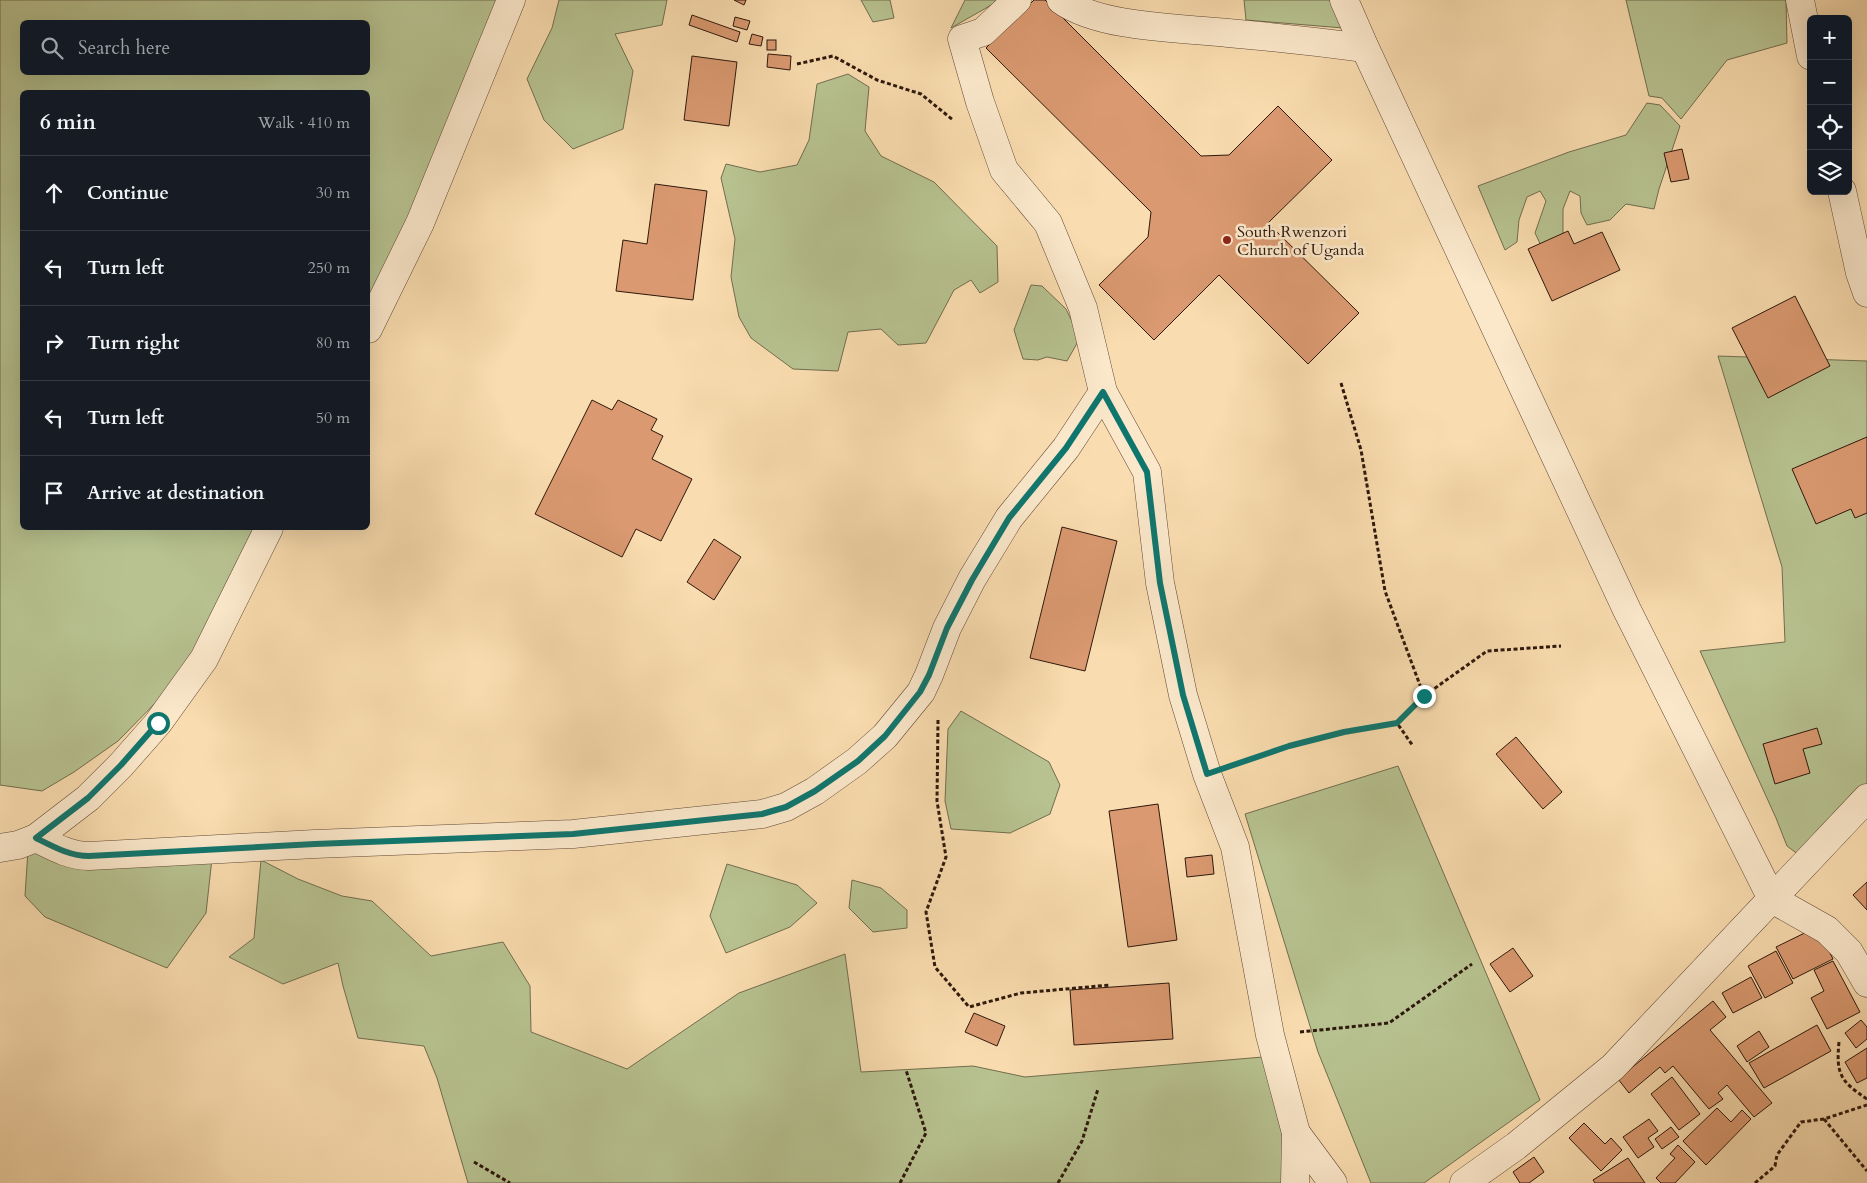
<!DOCTYPE html>
<meta charset="utf-8">
<style>
:root{--surface:#171b24;--page:#242831;--text:#f1f3f6;--muted:#9ea1a6;--line:#363941}
body{margin:0;font-family:Cardo,serif;background:var(--page);color:var(--text)}
.controls{position:absolute;right:15px;top:15px;display:grid;overflow:hidden;border-radius:8px;box-shadow:0 5px 20px #0002}
.controls button{width:45px;height:45px;display:grid;place-items:center;padding:0;border:0;border-bottom:1px solid var(--line);background:var(--surface);color:var(--text);font:25px sans-serif}
.stop{position:absolute;width:15px;height:15px;margin:-11px;border:4px solid #0f766e;border-radius:50%;background:#fff}
.stop.end{background:#0f766e;border-color:#fff;box-shadow:0 1px 5px #0008}
.list{margin:0;padding:0;list-style:none}
h2{display:flex;justify-content:space-between;align-items:center;height:65px;margin:0;padding:0 20px;font-size:21px}
h2 small{font-size:16px;font-weight:400;color:var(--muted)}
.list li{display:grid;grid-template-columns:32px 1fr auto;gap:15px;align-items:center;box-sizing:border-box;height:75px;padding:0 20px;border-top:1px solid var(--line)}
.list b{display:block;font-size:19px;white-space:nowrap}
.list em{font-size:16px;font-style:normal;color:var(--muted)}
.icon{flex:none;width:28px;height:28px;fill:none;stroke:currentColor;stroke-width:2;stroke-linecap:round;stroke-linejoin:round}
.map{position:relative;flex:none;width:1867px;height:1183px;overflow:hidden}
.search{position:absolute;background:var(--surface);box-shadow:0 5px 20px #0002;left:20px;top:20px;width:350px;height:55px;display:flex;align-items:center;gap:12px;box-sizing:border-box;padding:0 18px;border-radius:8px;color:var(--muted);font-size:19px}
.panel{position:absolute;background:var(--surface);box-shadow:0 5px 20px #0002;left:20px;top:90px;width:350px;height:440px;border-radius:8px}
.map>svg:first-child{display:block}
</style>
<div class="map">
<svg width="1867" height="1183" viewBox="0 0 1867 1183">
<rect width="100%" height="100%" fill="#f9dcaf"/>
<filter id="stains"><feTurbulence type="fractalNoise" baseFrequency=".004" numOctaves="4"/><feColorMatrix values="0 0 0 0 .2 0 0 0 0 .09 0 0 0 0 .02 0 0 0 .5 -.17"/></filter>
<radialGradient id="worn" r=".72"><stop offset=".6" stop-color="#630" stop-opacity="0"/><stop offset="1" stop-color="#630" stop-opacity=".3"/></radialGradient>
<g fill="#b7c290" stroke="#726d4e" fill-rule="evenodd">
<path d="M 0,0 L 508,0 L 368,327 L 368,92 L 22,92 L 22,528 L 270,528 L 172,686 L 118,741 L 74,772 L 42,791 L 0,785 ZM 22,22 L 368,22 L 368,72 L 22,72 Z"/>
<path d="M 559,0 L 667,0 L 662,25 L 615,34 L 633,71 L 623,129 L 573,149 L 544,120 L 527,79 L 552,28 Z"/>
<path d="M 861,0 L 890,0 L 894,18 L 873,22 Z"/>
<path d="M 965,0 L 1000,0 L 951,28 Z"/>
<path d="M 1244,0 L 1339,0 L 1355,29 L 1246,20 Z"/>
<path d="M 1626,0 L 1786,0 L 1787,43 L 1727,60 L 1681,119 L 1662,98 L 1649,96 Z"/>
<path d="M 848,74 L 869,87 L 865,131 L 881,156 L 934,182 L 997,246 L 998,282 L 980,293 L 971,280 L 954,290 L 926,343 L 898,345 L 881,329 L 848,332 L 838,371 L 793,369 L 751,338 L 739,317 L 731,277 L 735,239 L 721,178 L 726,164 L 760,172 L 797,165 L 809,140 L 817,84 Z"/>
<path d="M 1647,103 L 1660,105 L 1680,126 L 1659,189 L 1654,209 L 1626,204 L 1610,220 L 1587,225 L 1581,213 L 1580,196 L 1570,191 L 1563,209 L 1563,239 L 1545,254 L 1535,233 L 1546,201 L 1540,191 L 1527,197 L 1519,220 L 1517,242 L 1505,250 L 1478,186 L 1569,152 L 1626,135 Z"/>
<path d="M 1031,285 L 1042,286 L 1066,309 L 1080,338 L 1067,361 L 1047,357 L 1038,360 L 1023,359 L 1014,330 Z"/>
<path d="M 1718,356 L 1867,361 L 1867,795 L 1803,858 L 1787,846 L 1776,818 L 1700,651 L 1785,642 L 1782,567 Z"/>
<path d="M 961,711 L 1049,762 L 1060,785 L 1050,814 L 1010,833 L 951,829 L 945,801 L 948,729 Z"/>
<path d="M 1398,766 L 1540,1100 L 1424,1183 L 1371,1183 L 1318,1052 L 1245,814 Z"/>
<path d="M 214,840 L 206,913 L 167,968 L 45,917 L 25,896 L 28,850 Z"/>
<path d="M 261,860 L 298,879 L 342,896 L 372,901 L 431,956 L 503,942 L 530,986 L 531,1032 L 627,1069 L 739,993 L 845,954 L 861,1072 L 973,1066 L 1025,1077 L 1287,1055 L 1296,1183 L 468,1183 L 437,1078 L 424,1046 L 358,1038 L 343,986 L 338,963 L 283,984 L 229,957 L 254,938 Z"/>
<path d="M 727,864 L 797,885 L 817,903 L 790,927 L 726,953 L 710,916 Z"/>
<path d="M 852,880 L 881,888 L 907,910 L 907,928 L 873,932 L 849,908 Z"/>
</g>
<g fill="#da9970" stroke="#2e180c">
<path d="M 734,0 L 746,0 L 744,5 Z"/>
<path d="M 1034,0 L 1045,0 L 1201,156 L 1229,155 L 1278,106 L 1332,160 L 1268,223 L 1359,313 L 1308,364 L 1219,275 L 1154,340 L 1099,285 L 1148,237 L 1151,212 L 986,48 Z"/>
<path d="M 692,15 L 740,32 L 737,42 L 689,25 Z"/>
<path d="M 735,17 L 750,21 L 747,30 L 733,26 Z"/>
<path d="M 752,34 L 763,37 L 761,46 L 749,44 Z"/>
<rect x="767" y="40" width="9" height="10"/>
<path d="M 768,54 L 791,56 L 790,70 L 767,67 Z"/>
<path d="M 692,56 L 737,62 L 729,126 L 684,120 Z"/>
<path d="M 1682,149 L 1689,179 L 1671,182 L 1664,153 Z"/>
<path d="M 655,184 L 707,191 L 693,300 L 616,291 L 623,240 L 647,244 Z"/>
<path d="M 1568,231 L 1574,244 L 1602,232 L 1620,270 L 1552,301 L 1528,249 Z"/>
<path d="M 1795,296 L 1830,366 L 1768,398 L 1732,328 Z"/>
<path d="M 592,400 L 612,410 L 618,400 L 657,419 L 651,430 L 663,436 L 652,459 L 692,479 L 661,541 L 636,529 L 622,557 L 535,514 Z"/>
<path d="M 1867,437 L 1867,513 L 1855,518 L 1851,509 L 1816,524 L 1792,469 Z"/>
<path d="M 1062,527 L 1117,541 L 1085,671 L 1030,658 Z"/>
<path d="M 714,539 L 741,557 L 714,600 L 687,582 Z"/>
<path d="M 1817,728 L 1822,744 L 1803,749 L 1810,773 L 1775,784 L 1763,744 Z"/>
<path d="M 1516,737 L 1562,792 L 1543,809 L 1496,754 Z"/>
<path d="M 1158,804 L 1177,940 L 1128,947 L 1109,811 Z"/>
<path d="M 1212,855 L 1214,874 L 1187,877 L 1185,858 Z"/>
<path d="M 1867,882 L 1867,910 L 1853,895 Z"/>
<path d="M 1817,927 L 1833,959 L 1793,979 L 1776,947 Z"/>
<path d="M 1513,948 L 1533,976 L 1510,992 L 1490,964 Z"/>
<path d="M 1776,951 L 1793,983 L 1765,998 L 1748,966 Z"/>
<path d="M 1833,961 L 1860,1012 L 1827,1029 L 1811,998 L 1824,991 L 1814,970 Z"/>
<path d="M 1751,977 L 1762,998 L 1733,1013 L 1722,993 Z"/>
<path d="M 1169,983 L 1173,1039 L 1074,1045 L 1070,990 Z"/>
<path d="M 1713,1001 L 1726,1017 L 1710,1030 L 1772,1103 L 1754,1117 L 1727,1085 L 1718,1093 L 1723,1099 L 1709,1109 L 1673,1066 L 1665,1073 L 1660,1067 L 1629,1093 L 1618,1079 Z"/>
<path d="M 974,1013 L 1005,1026 L 997,1046 L 965,1032 Z"/>
<path d="M 1861,1020 L 1867,1027 L 1867,1039 L 1856,1048 L 1845,1033 Z"/>
<path d="M 1817,1025 L 1831,1051 L 1764,1088 L 1749,1063 Z"/>
<path d="M 1759,1031 L 1769,1047 L 1747,1062 L 1737,1046 Z"/>
<path d="M 1867,1048 L 1867,1078 L 1857,1083 L 1845,1062 Z"/>
<path d="M 1672,1077 L 1700,1114 L 1679,1130 L 1651,1094 Z"/>
<path d="M 1717,1108 L 1731,1122 L 1742,1110 L 1751,1119 L 1706,1165 L 1683,1141 Z"/>
<path d="M 1649,1119 L 1658,1131 L 1648,1138 L 1654,1147 L 1638,1158 L 1623,1137 Z"/>
<path d="M 1584,1123 L 1605,1144 L 1611,1138 L 1622,1150 L 1601,1171 L 1569,1138 Z"/>
<path d="M 1671,1127 L 1679,1137 L 1662,1149 L 1655,1139 Z"/>
<path d="M 1678,1145 L 1695,1162 L 1675,1183 L 1661,1183 L 1656,1178 L 1675,1158 L 1670,1154 Z"/>
<path d="M 1534,1157 L 1544,1172 L 1529,1183 L 1520,1183 L 1513,1172 Z"/>
<path d="M 1628,1158 L 1645,1183 L 1595,1183 L 1593,1180 Z"/>
</g>
<g fill="none" stroke-linecap="round" stroke-linejoin="round">
<g stroke="#614935" stroke-width="29">
<g id="minor">
<path d="M 1017,0 L 983,32 L 962,39 L 980,102 L 1004,170 L 1048,223 L 1083,308 L 1103,392 L 1147,472 L 1160,583 L 1183,695 L 1207,774 L 1235,847 L 1270,1035 L 1296,1133 L 1295,1183"/>
<path d="M 1061,0 C 1099,28 1181,28 1228,33 C 1274,37 1319,42 1365,48"/>
<path d="M 1344,0 L 1365,48 L 1627,610 L 1772,899 L 1827,930 L 1849,952 L 1867,983"/>
<path d="M 1800,0 L 1811,56"/>
<path d="M 1842,191 L 1860,273 L 1867,293"/>
<path d="M 368,329 L 420,223 L 511,0"/>
<path d="M 36,838 C 54,847 70,856 89,856 L 315,844 L 573,834 L 762,814 L 786,807 L 815,791 L 857,761 L 885,736 L 921,692 L 929,675 L 947,628 L 972,579 L 1009,518 L 1066,448 L 1103,392"/>
<path d="M 0,848 L 18,845 L 36,838 L 88,798 L 121,765 L 158,723 L 204,659 L 269,528"/>
<path d="M 1296,1133 L 1333,1183"/>
<path d="M 1464,1183 L 1516,1146 L 1613,1067 L 1867,798"/>
</g>
</g>
<g stroke="#2e180c" stroke-width="3" stroke-dasharray="4 2.5" stroke-linecap="butt">
<path d="M 797,64 L 833,56 L 877,80 L 921,94 L 953,120"/>
<path d="M 1341,383 L 1361,450 L 1385,591 L 1424,696 L 1397,723"/>
<path d="M 1424,696 L 1487,651 L 1561,646"/>
<path d="M 938,720 L 937,801 L 946,857 L 926,912 L 935,967 L 969,1007 L 1021,993 L 1110,985"/>
<path d="M 1236,764 L 1289,746 L 1344,732 L 1397,723 L 1413,746"/>
<path d="M 1300,1032 L 1389,1023 L 1472,964"/>
<path d="M 1839,1042 C 1836,1074 1840,1081 1867,1099"/>
<path d="M 1824,1119 L 1867,1171"/>
<path d="M 474,1162 L 510,1183"/>
<path d="M 900,1183 L 926,1133 L 906,1070"/>
<path d="M 1058,1183 L 1082,1141 L 1098,1089"/>
<path d="M 1755,1183 L 1775,1166 L 1777,1155 L 1801,1122 L 1824,1119 L 1867,1105"/>
</g>
<use href="#minor" stroke="#fbe8cb" stroke-width="28"/>
</g>
<g fill="none" stroke-linecap="round" stroke-linejoin="round">
<path stroke="#0f766e" stroke-width="6" d="M 158,723 L 121,765 L 88,798 L 36,838 C 54,847 70,856 89,856 L 315,844 L 573,834 L 762,814 L 786,807 L 815,791 L 858,761 L 885,736 L 920,692 L 929,675 L 947,628 L 972,580 L 1009,518 L 1066,448 L 1103,392 L 1147,472 L 1160,583 L 1183,695 L 1207,774 L 1289,746 L 1344,732 L 1397,723 L 1424,696"/>
</g>
<circle fill="#8f2418" stroke="#fbe8cb" stroke-width="2" cx="1227" cy="240" r="5"/>
<g text-anchor="middle" stroke-width="5" stroke-linejoin="round" paint-order="stroke">
<g font-size="16" fill="#2e180c" stroke="#fbe8cb" text-anchor="start">
<text x="1237" y="237">South Rwenzori<tspan x="1237" dy="18">Church of Uganda</tspan></text>
</g>
</g>
<rect width="100%" height="100%" filter="url(#stains)"/>
<rect width="100%" height="100%" fill="url(#worn)"/>
</svg>
<div class="controls">
<button>+</button>
<button>−</button>
<button><svg class="icon" aria-label="locate" viewBox="0 0 24 24"><circle cx="12" cy="12" r="6"/><path d="M12 2v4M12 18v4M2 12h4M18 12h4"/></svg></button>
<button><svg class="icon" aria-label="layers" viewBox="0 0 24 24"><path d="M12 4l9 5-9 5-9-5zM3 14l9 5 9-5"/></svg></button>
</div>
<div class="stop" style="left:158px;top:723px"></div>
<div class="stop end" style="left:1424px;top:696px"></div>
<div class="search"><svg class="icon" aria-label="search" viewBox="0 0 24 24"><circle cx="10" cy="10" r="6"/><path d="M15 15l6 6"/></svg>Search here</div>
<section class="panel">
<h2>6 min<small>Walk · 410 m</small></h2>
<ul class="list">
<li><svg class="icon" aria-label="ahead" viewBox="0 0 24 24"><path d="M12 20V5M6 11l6-6 6 6"/></svg><div><b>Continue</b></div><em>30 m</em></li>
<li><svg class="icon" aria-label="left" viewBox="0 0 24 24"><path d="M17 20v-9H6M10 6l-5 5 5 5"/></svg><div><b>Turn left</b></div><em>250 m</em></li>
<li><svg class="icon" aria-label="right" viewBox="0 0 24 24"><path d="M7 20v-9h11M14 6l5 5-5 5"/></svg><div><b>Turn right</b></div><em>80 m</em></li>
<li><svg class="icon" aria-label="left" viewBox="0 0 24 24"><path d="M17 20v-9H6M10 6l-5 5 5 5"/></svg><div><b>Turn left</b></div><em>50 m</em></li>
<li><svg class="icon" aria-label="arrive" viewBox="0 0 24 24"><path d="M6 21V4h12l-3 4 3 4H6"/></svg><div><b>Arrive at destination</b></div></li>
</ul>
</section>
</div>
